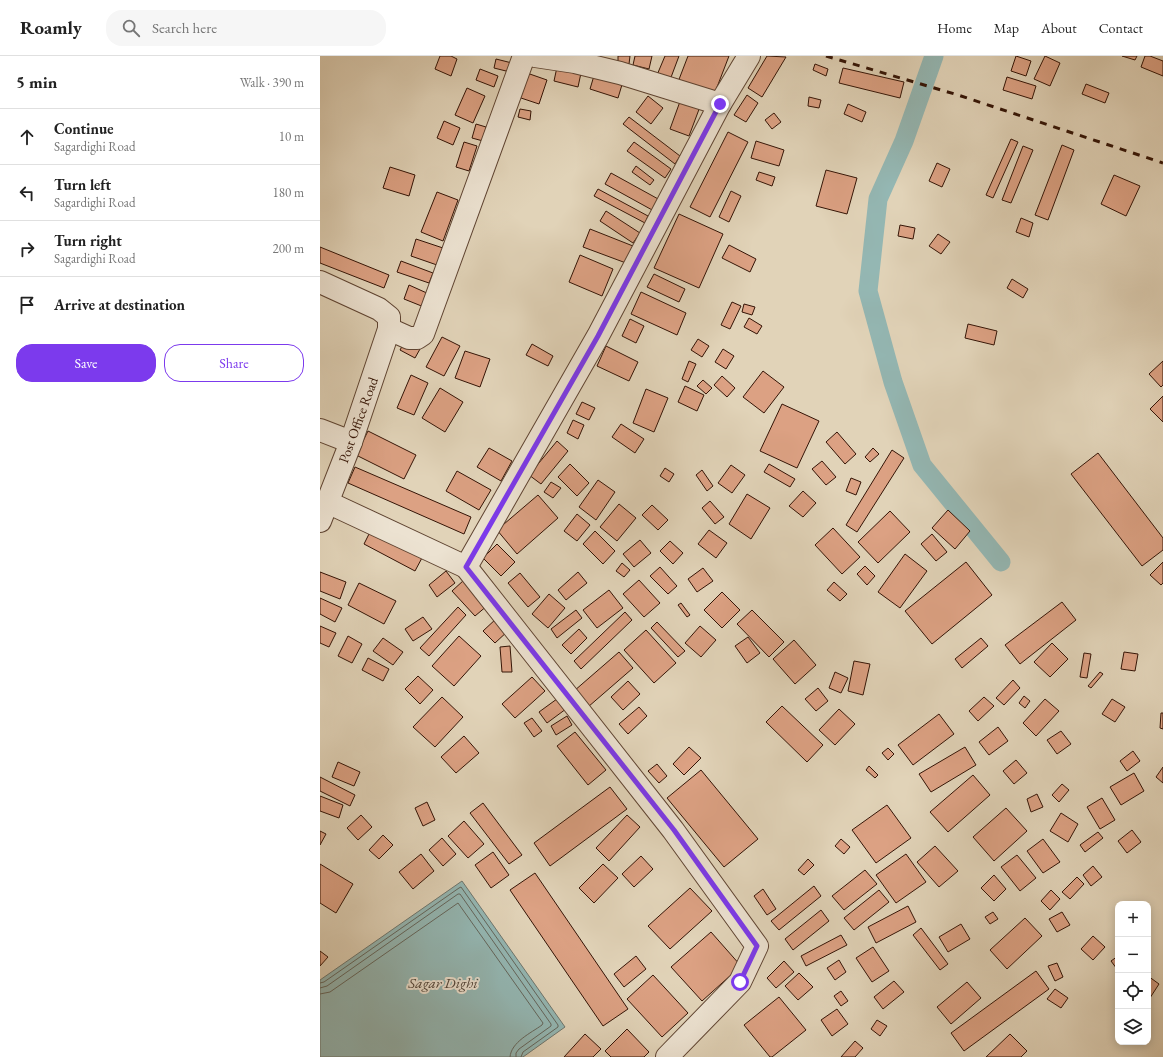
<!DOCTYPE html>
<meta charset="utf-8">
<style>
:root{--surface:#fff;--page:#f6f6f6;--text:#222;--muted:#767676;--line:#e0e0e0;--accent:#7c3aed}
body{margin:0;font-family:"EB Garamond",serif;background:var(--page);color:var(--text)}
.controls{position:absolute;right:12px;bottom:12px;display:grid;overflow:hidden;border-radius:8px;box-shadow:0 2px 10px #0003}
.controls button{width:36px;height:36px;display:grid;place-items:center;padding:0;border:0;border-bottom:1px solid var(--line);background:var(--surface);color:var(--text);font:20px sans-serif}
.stop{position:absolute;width:12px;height:12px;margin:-9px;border:3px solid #7c3aed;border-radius:50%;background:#fff}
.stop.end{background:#7c3aed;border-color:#fff;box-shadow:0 1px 4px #0008}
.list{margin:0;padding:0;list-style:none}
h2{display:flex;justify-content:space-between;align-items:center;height:52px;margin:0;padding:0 16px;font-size:17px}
h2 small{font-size:13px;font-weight:400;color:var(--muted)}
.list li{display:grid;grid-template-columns:26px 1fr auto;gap:12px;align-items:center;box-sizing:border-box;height:56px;padding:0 16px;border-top:1px solid var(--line)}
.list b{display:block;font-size:15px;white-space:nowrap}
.list p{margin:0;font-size:13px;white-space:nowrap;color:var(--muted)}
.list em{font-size:13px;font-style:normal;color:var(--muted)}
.actions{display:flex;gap:8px;padding:12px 16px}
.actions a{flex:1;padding:9px 0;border:1px solid var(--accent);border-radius:16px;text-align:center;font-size:14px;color:var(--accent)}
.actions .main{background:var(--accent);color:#fff}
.icon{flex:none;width:22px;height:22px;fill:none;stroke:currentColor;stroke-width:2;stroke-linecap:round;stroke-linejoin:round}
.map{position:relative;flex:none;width:843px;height:1001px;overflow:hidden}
header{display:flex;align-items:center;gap:24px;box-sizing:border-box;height:56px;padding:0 20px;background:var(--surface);border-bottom:1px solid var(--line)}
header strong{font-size:19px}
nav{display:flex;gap:22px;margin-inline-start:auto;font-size:14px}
.search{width:280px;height:36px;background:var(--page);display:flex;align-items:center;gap:10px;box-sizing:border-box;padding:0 14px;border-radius:16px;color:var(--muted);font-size:15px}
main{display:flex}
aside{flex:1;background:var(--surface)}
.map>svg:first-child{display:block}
</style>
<header>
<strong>Roamly</strong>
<div class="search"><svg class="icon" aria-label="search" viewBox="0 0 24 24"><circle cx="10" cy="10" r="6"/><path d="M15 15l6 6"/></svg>Search here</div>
<nav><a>Home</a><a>Map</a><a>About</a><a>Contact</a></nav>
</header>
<main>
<aside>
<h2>5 min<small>Walk · 390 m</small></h2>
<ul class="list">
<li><svg class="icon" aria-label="ahead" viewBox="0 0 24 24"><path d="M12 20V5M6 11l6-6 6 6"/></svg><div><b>Continue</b><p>Sagardighi Road</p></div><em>10 m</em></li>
<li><svg class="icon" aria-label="left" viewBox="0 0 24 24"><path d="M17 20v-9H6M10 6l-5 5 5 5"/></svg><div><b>Turn left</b><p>Sagardighi Road</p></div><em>180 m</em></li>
<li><svg class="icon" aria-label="right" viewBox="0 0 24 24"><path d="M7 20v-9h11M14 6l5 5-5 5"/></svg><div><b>Turn right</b><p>Sagardighi Road</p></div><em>200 m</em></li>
<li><svg class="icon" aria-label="arrive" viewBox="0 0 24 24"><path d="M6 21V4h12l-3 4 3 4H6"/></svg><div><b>Arrive at destination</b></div></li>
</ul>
<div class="actions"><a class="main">Save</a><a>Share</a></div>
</aside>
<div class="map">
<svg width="843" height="1001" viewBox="0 0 843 1001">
<rect width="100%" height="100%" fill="#e1d3b8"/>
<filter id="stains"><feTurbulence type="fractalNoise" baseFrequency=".005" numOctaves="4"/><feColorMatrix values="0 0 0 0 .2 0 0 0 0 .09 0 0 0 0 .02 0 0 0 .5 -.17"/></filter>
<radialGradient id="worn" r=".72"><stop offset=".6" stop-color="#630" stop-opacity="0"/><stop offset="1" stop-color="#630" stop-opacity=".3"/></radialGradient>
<path fill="#94b7b3" stroke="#6e766e" d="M 142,825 L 245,971 L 203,1001 L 0,1001 L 0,924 Z"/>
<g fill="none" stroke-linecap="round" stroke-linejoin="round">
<g stroke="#64665c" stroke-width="1">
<path d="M 0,927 L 4,926 L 139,832 L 141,831 L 238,969 L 238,971 L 203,996 L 201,1001"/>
<path d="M 0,932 L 7,930 L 138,838 L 140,838 L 231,968 L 231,970 L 199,993 L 196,997 L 196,1001"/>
<path d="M 0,938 L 10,936 L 138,847 L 223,967 L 222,969 C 211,977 191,986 190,1001"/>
</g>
<path stroke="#94b7b3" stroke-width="19" d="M 614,0 L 584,85 L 558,143 L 548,235 L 573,326 L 602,409 L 681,506"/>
</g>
<g fill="#dca183" stroke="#341406">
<path d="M 120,0 L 131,0 L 137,3 L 131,20 L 115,13 Z"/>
<path d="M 298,0 L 310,0 L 309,8 L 298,6 Z"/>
<path d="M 315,0 L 332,0 L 329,13 L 313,9 Z"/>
<path d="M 345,0 L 359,0 L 350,24 L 337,19 Z"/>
<path d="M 368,0 L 409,0 L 394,39 L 358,26 Z"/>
<path d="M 447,0 L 466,1 L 442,41 L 428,32 Z"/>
<path d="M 696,0 L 711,5 L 706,20 L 691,15 Z"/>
<path d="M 725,0 L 740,7 L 730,30 L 714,23 Z"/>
<path d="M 802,0 L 817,0 L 815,4 Z"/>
<path d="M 825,0 L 830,0 L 843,5 L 843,20 L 821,11 Z"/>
<path d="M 176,3 L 192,7 L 190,16 L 174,12 Z"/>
<path d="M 495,8 L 508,13 L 506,20 L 493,14 Z"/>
<path d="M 237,11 L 261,17 L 258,31 L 234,25 Z"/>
<path d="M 523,12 L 584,26 L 580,42 L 519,27 Z"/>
<path d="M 160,13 L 178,20 L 174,31 L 156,24 Z"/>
<path d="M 276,13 L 304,22 L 298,42 L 270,33 Z"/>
<path d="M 204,16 L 227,24 L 219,48 L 195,40 Z"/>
<path d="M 687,21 L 716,30 L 712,43 L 683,34 Z"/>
<path d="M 766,28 L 789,37 L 785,47 L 762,38 Z"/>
<path d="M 147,32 L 165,40 L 153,67 L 135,59 Z"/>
<path d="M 427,39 L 438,47 L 426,66 L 414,59 Z"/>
<path d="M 328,40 L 343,52 L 331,68 L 316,56 Z"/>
<path d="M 362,40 L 381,48 L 369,80 L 350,73 Z"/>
<path d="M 489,41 L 501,44 L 499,52 L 488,50 Z"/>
<path d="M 528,48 L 546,56 L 542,66 L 524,58 Z"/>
<path d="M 200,53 L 211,55 L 210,64 L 198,61 Z"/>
<path d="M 454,57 L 461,66 L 452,73 L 445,64 Z"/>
<path d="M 309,61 L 360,100 L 355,108 L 303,68 Z"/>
<path d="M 124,65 L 140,72 L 133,89 L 117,82 Z"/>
<path d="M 156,68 L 166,71 L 163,85 L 152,82 Z"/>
<path d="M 408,76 L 428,86 L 390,161 L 370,151 Z"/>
<path d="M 691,83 L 698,86 L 673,142 L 666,139 Z"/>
<path d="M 436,85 L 464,94 L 459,110 L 431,102 Z"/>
<path d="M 144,86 L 157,90 L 149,115 L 136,111 Z"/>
<path d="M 314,86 L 351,113 L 345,122 L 307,95 Z"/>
<path d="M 742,89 L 754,94 L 728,164 L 715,159 Z"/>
<path d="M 703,90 L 713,94 L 691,147 L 682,144 Z"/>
<path d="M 617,107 L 630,113 L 622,131 L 609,125 Z"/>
<path d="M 316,110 L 334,124 L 330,129 L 312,116 Z"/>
<path d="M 70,111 L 95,119 L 89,140 L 63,132 Z"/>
<path d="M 506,114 L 537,122 L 527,158 L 496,150 Z"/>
<path d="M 439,116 L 455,121 L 452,130 L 436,124 Z"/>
<path d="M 291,117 L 340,144 L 334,155 L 285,128 Z"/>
<path d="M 794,119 L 820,130 L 806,160 L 781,148 Z"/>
<path d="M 278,133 L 328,160 L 325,167 L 274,140 Z"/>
<path d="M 411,135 L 421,140 L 409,166 L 399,161 Z"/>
<path d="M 117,136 L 138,144 L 123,185 L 101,176 Z"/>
<path d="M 286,155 L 320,177 L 313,187 L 280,165 Z"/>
<path d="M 359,158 L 403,178 L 379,232 L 334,212 Z"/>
<path d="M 701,162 L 713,167 L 709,181 L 696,176 Z"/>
<path d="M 580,169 L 595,172 L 593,183 L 578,180 Z"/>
<path d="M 270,173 L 313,190 L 306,207 L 263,191 Z"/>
<path d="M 618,178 L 630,186 L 621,198 L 609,190 Z"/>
<path d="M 96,183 L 123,192 L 117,209 L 91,200 Z"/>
<path d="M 409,189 L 436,203 L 430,216 L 402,202 Z"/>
<path d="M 0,191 L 69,219 L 64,232 L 0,207 Z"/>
<path d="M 260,199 L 293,213 L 282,240 L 249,226 Z"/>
<path d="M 81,205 L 113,217 L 109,227 L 77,216 Z"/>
<path d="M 334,218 L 365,233 L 359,246 L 327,231 Z"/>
<path d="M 692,223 L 708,233 L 703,242 L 687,232 Z"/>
<path d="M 89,229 L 109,238 L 104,251 L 84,243 Z"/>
<path d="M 321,236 L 366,257 L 357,279 L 311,258 Z"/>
<path d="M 412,246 L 421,250 L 410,273 L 401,269 Z"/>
<path d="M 424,248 L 435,251 L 432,259 L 422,256 Z"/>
<path d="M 429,262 L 442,270 L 437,278 L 424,271 Z"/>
<path d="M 310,263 L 324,270 L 316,287 L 302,280 Z"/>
<path d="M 648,268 L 677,275 L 674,289 L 645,282 Z"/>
<path d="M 122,281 L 140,290 L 124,320 L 106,311 Z"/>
<path d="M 378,283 L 389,290 L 382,301 L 371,294 Z"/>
<path d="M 85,285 L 100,293 L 95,302 L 80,294 Z"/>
<path d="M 212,288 L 233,300 L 228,310 L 206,299 Z"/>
<path d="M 286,290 L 318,306 L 309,325 L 277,310 Z"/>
<path d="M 403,293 L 414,300 L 406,313 L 395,306 Z"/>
<path d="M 145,295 L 170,303 L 160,331 L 135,322 Z"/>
<path d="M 369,305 L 376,308 L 368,326 L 362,323 Z"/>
<path d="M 843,305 L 843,329 L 841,331 L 829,318 Z"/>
<path d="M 443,315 L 464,331 L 444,357 L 423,341 Z"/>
<path d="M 91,319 L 108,327 L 94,359 L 77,352 Z"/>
<path d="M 402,320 L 415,332 L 407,341 L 394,329 Z"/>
<path d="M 383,324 L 392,332 L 386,338 L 377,330 Z"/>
<path d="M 365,330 L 384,339 L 377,355 L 358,346 Z"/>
<path d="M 120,332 L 143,346 L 125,376 L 102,362 Z"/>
<path d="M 326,333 L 348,342 L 334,376 L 313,367 Z"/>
<path d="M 843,340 L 843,366 L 830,353 Z"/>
<path d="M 262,346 L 275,352 L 269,364 L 256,358 Z"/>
<path d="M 462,348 L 499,365 L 477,412 L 440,395 Z"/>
<path d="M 253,364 L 264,369 L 258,383 L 247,377 Z"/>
<path d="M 301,368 L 324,383 L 315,397 L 292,381 Z"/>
<path d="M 48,375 L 96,399 L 84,423 L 36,399 Z"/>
<path d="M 517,376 L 536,398 L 525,408 L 506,386 Z"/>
<path d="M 237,385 L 248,395 L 221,428 L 209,419 Z"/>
<path d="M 169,392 L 192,405 L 181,425 L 157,411 Z"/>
<path d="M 553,392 L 559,398 L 550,406 L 545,401 Z"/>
<path d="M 572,394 L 584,402 L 537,476 L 526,469 Z"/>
<path d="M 778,397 L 843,482 L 843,494 L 822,510 L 751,418 Z"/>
<path d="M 502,405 L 516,421 L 506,429 L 492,413 Z"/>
<path d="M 250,408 L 269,427 L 257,440 L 238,421 Z"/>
<path d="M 449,408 L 475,423 L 470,431 L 444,416 Z"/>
<path d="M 411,409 L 425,419 L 412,437 L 398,427 Z"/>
<path d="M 35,411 L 151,461 L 144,478 L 28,427 Z"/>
<path d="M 345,412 L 354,418 L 349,426 L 340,420 Z"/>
<path d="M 382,414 L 393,430 L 387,435 L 376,419 Z"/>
<path d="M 137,415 L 171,434 L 159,454 L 126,435 Z"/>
<path d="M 531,422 L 541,426 L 536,439 L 526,435 Z"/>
<path d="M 278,424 L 295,436 L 276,464 L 259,451 Z"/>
<path d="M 231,426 L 241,432 L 233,442 L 224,436 Z"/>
<path d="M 483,435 L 496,447 L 483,461 L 469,450 Z"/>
<path d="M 427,438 L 450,452 L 431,483 L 409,468 Z"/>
<path d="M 218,439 L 238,462 L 197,498 L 177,474 Z"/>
<path d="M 390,445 L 404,461 L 395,468 L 382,452 Z"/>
<path d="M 299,448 L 316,462 L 297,485 L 280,471 Z"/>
<path d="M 332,449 L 348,464 L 338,474 L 322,459 Z"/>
<path d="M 628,454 L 650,475 L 635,493 L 612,472 Z"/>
<path d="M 570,455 L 590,476 L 558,507 L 538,486 Z"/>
<path d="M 257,458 L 270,469 L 257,485 L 244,475 Z"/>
<path d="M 52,472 L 103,500 L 95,515 L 44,488 Z"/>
<path d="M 513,472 L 540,501 L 522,518 L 495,489 Z"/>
<path d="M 389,474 L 407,487 L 396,502 L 378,488 Z"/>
<path d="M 275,475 L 295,495 L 283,508 L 263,488 Z"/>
<path d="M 612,478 L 627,496 L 616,505 L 601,488 Z"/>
<path d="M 320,484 L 331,497 L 314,511 L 303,498 Z"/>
<path d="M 350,485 L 363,497 L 353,508 L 340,495 Z"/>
<path d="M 177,488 L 195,506 L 181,520 L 163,502 Z"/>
<path d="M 585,498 L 607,515 L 580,552 L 558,536 Z"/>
<path d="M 646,506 L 672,539 L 612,588 L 585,555 Z"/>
<path d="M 843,506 L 843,527 L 841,529 L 830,519 Z"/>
<path d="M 302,507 L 310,514 L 304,521 L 296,515 Z"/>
<path d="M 545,510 L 555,520 L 547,529 L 537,518 Z"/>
<path d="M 340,511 L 357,530 L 348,538 L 330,520 Z"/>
<path d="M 383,512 L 393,525 L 377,536 L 368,523 Z"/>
<path d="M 126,515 L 135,527 L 117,541 L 109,529 Z"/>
<path d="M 0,516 L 26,526 L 20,543 L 0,535 Z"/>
<path d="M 258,516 L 267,527 L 246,544 L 238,534 Z"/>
<path d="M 200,517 L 220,541 L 208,551 L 188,527 Z"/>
<path d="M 144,524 L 168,549 L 155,560 L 132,535 Z"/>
<path d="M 319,524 L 340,547 L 324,561 L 303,538 Z"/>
<path d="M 514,526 L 527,538 L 520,545 L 507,534 Z"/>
<path d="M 39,527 L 76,545 L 64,568 L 28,549 Z"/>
<path d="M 289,534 L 303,552 L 277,572 L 263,554 Z"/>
<path d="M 402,536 L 420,554 L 402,572 L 384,554 Z"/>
<path d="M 229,538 L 245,552 L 228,572 L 212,558 Z"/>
<path d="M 0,542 L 22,552 L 15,566 L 0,558 Z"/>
<path d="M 742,546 L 756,564 L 700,608 L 685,589 Z"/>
<path d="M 361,547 L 370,559 L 367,561 L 358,549 Z"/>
<path d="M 138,551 L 146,559 L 109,600 L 100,592 Z"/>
<path d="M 256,554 L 262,562 L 237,582 L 231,573 Z"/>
<path d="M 432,554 L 464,586 L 449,601 L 417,568 Z"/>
<path d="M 305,556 L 312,564 L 261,613 L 254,605 Z"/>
<path d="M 103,561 L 112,573 L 93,585 L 85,573 Z"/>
<path d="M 177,562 L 189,574 L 175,587 L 163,575 Z"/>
<path d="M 337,566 L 365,595 L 358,601 L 331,572 Z"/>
<path d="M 0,570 L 16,577 L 9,591 L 0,587 Z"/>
<path d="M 380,570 L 396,584 L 381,601 L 365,587 Z"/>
<path d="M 259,573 L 267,582 L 251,598 L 242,589 Z"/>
<path d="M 326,574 L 356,607 L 334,627 L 304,594 Z"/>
<path d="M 28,580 L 42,588 L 32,607 L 18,600 Z"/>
<path d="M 139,580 L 161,600 L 134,630 L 112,610 Z"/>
<path d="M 428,581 L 440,597 L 427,607 L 415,590 Z"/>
<path d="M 63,582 L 83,596 L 73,609 L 53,595 Z"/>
<path d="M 661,582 L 668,590 L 642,612 L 635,603 Z"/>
<path d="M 474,584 L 496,609 L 475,628 L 453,603 Z"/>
<path d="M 732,587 L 748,603 L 730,621 L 714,606 Z"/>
<path d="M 190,590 L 192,616 L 182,616 L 180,591 Z"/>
<path d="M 299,596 L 313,612 L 268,651 L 254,635 Z"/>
<path d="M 804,596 L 818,598 L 815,615 L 801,613 Z"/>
<path d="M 764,597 L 771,598 L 767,622 L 760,621 Z"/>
<path d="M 48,602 L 69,613 L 63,625 L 42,614 Z"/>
<path d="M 534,605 L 550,608 L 543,639 L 528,635 Z"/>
<path d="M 515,616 L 528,622 L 521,637 L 509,632 Z"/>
<path d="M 780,616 L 783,618 L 771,632 L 768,630 Z"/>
<path d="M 98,620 L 113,634 L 100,648 L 85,633 Z"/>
<path d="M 212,621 L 225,635 L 195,662 L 182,648 Z"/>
<path d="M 693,624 L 700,632 L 684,649 L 676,642 Z"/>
<path d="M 308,625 L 320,638 L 303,654 L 291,641 Z"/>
<path d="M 498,632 L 508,645 L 496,655 L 485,643 Z"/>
<path d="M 241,640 L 250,650 L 227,667 L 219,656 Z"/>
<path d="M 704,640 L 710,645 L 705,652 L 699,647 Z"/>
<path d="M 122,641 L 143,661 L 115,691 L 93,671 Z"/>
<path d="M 664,641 L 674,650 L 658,665 L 649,655 Z"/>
<path d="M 725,643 L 739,655 L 716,680 L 703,667 Z"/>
<path d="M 792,643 L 805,651 L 795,666 L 782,658 Z"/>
<path d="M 462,650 L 503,689 L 487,706 L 446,666 Z"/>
<path d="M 319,651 L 327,660 L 308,678 L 299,668 Z"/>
<path d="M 519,653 L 535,668 L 515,689 L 499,674 Z"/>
<path d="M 841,657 L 843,657 L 843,673 L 840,672 Z"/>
<path d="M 619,658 L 634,678 L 593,709 L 578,689 Z"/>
<path d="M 247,660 L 252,669 L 236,679 L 231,670 Z"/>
<path d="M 212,662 L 222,675 L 214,681 L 204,667 Z"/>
<path d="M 678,671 L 688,685 L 669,699 L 659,686 Z"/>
<path d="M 741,675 L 751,688 L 737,698 L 727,684 Z"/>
<path d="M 255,676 L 286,714 L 268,729 L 237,690 Z"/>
<path d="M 144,680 L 159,697 L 136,717 L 121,701 Z"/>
<path d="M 369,691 L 381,702 L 364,719 L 353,708 Z"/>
<path d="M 645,691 L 656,709 L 611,736 L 599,718 Z"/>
<path d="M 568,692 L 574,698 L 568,704 L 562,697 Z"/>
<path d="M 813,695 L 820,705 L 807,715 L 800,705 Z"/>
<path d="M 696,704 L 707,717 L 694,728 L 683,715 Z"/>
<path d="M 18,706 L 40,716 L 34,730 L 12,721 Z"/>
<path d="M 337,708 L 347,720 L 339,727 L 328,715 Z"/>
<path d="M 549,710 L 558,719 L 555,722 L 546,714 Z"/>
<path d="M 843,711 L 843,727 L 836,721 Z"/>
<path d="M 381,714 L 438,783 L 404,811 L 347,742 Z"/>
<path d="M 814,717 L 824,735 L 801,749 L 790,731 Z"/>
<path d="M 653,719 L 670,739 L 628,776 L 610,756 Z"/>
<path d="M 0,721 L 35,739 L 30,750 L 0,735 Z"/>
<path d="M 742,728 L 749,734 L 739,746 L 732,739 Z"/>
<path d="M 290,731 L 307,753 L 230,810 L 214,787 Z"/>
<path d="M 717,738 L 723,751 L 711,756 L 707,743 Z"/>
<path d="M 0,740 L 23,749 L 19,762 L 0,755 Z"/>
<path d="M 782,742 L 795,764 L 780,773 L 767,751 Z"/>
<path d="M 107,746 L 115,764 L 103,770 L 95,752 Z"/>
<path d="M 163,747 L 202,799 L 189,808 L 150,757 Z"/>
<path d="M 567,749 L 591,782 L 556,807 L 532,774 Z"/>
<path d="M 686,752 L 707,775 L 674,805 L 653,781 Z"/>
<path d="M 741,757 L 758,768 L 748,786 L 730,775 Z"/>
<path d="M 41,759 L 52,771 L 38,784 L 27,772 Z"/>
<path d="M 307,759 L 320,771 L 289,805 L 276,792 Z"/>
<path d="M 144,765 L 164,788 L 148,802 L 128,780 Z"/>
<path d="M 812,774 L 821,786 L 807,797 L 798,785 Z"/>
<path d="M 0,775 L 6,778 L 0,789 Z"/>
<path d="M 778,776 L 783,782 L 765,796 L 760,789 Z"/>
<path d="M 63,779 L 73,789 L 59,803 L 49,794 Z"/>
<path d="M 122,782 L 136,798 L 123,810 L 109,794 Z"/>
<path d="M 521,783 L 530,791 L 524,798 L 515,790 Z"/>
<path d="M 723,783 L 740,806 L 723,817 L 707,795 Z"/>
<path d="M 615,790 L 638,815 L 619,831 L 597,806 Z"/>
<path d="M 173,796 L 189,819 L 171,832 L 155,809 Z"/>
<path d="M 101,798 L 114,815 L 93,833 L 79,816 Z"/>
<path d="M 586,798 L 606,826 L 576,847 L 556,819 Z"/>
<path d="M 697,799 L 716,822 L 700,835 L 681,811 Z"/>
<path d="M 321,800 L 333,813 L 314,831 L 302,818 Z"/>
<path d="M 488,803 L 494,809 L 484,819 L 478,814 Z"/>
<path d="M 0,808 L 33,828 L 16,857 L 0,847 Z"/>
<path d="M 283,808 L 298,822 L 274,847 L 259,832 Z"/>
<path d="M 773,810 L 782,821 L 771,830 L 763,819 Z"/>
<path d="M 545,814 L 557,828 L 524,854 L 512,840 Z"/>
<path d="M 215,817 L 308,953 L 283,970 L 190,834 Z"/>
<path d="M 674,819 L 686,833 L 674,845 L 661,832 Z"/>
<path d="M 757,821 L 764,828 L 750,843 L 742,836 Z"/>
<path d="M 494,830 L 501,840 L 459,874 L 451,865 Z"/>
<path d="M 370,832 L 392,855 L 350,893 L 328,870 Z"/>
<path d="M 443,833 L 456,853 L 447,859 L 434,840 Z"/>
<path d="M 559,834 L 569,846 L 534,874 L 524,862 Z"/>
<path d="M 731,834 L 740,843 L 730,854 L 721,845 Z"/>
<path d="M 588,850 L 596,866 L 556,887 L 548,871 Z"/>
<path d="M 501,854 L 509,865 L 473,894 L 465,883 Z"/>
<path d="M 673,856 L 678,863 L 670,868 L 665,861 Z"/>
<path d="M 742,856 L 750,869 L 737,876 L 729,863 Z"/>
<path d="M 705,862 L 722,880 L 687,913 L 670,894 Z"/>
<path d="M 641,868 L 650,883 L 628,896 L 619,881 Z"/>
<path d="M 601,872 L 628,908 L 620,914 L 593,879 Z"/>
<path d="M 391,876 L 421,910 L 382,945 L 351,911 Z"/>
<path d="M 521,879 L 527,889 L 486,910 L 481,900 Z"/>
<path d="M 773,880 L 785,891 L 773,904 L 761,893 Z"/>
<path d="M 553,891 L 569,915 L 552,926 L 536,902 Z"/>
<path d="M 0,895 L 8,901 L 0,910 Z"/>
<path d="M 316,900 L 326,913 L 304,931 L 294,918 Z"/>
<path d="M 798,900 L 798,912 L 797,913 L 791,905 Z"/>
<path d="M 519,904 L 526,916 L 515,924 L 507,912 Z"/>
<path d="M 464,905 L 474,916 L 456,932 L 447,922 Z"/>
<path d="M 737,907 L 743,921 L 735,925 L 728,910 Z"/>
<path d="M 716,915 L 729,933 L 644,995 L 631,977 Z"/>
<path d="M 479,917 L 493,931 L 478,944 L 465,930 Z"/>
<path d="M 333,919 L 368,957 L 342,981 L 307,943 Z"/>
<path d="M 828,920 L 839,928 L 828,945 Z"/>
<path d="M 574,925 L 584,936 L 563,953 L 554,941 Z"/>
<path d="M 647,926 L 661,942 L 631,968 L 617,951 Z"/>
<path d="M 735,933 L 748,942 L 741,952 L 727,943 Z"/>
<path d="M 521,935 L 528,945 L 521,950 L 514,940 Z"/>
<path d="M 459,941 L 486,974 L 452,1001 L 450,1001 L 424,969 Z"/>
<path d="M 517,953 L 528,968 L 512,980 L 501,964 Z"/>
<path d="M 557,964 L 567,970 L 560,980 L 551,973 Z"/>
<path d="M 307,973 L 329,996 L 324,1001 L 291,1001 L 285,995 Z"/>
<path d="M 265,978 L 281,993 L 273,1001 L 244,1001 Z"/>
<path d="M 690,978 L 707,995 L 701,1001 L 666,1001 Z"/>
<path d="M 535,985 L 543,992 L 535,1001 L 521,1001 Z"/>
</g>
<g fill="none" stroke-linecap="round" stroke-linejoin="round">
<g stroke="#5f4432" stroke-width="24">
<g id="minor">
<path d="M 215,0 L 255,6 L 300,17 L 400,48"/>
<path d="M 0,226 L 59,253 L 69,261 L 69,273 L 31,386 L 0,465"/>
<path d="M 69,273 L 89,282 L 97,282 L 103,278 L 204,0"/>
<path d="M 0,374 L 31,386"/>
<path d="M 7,446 L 146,511 L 353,774 L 437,890 L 420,926 L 347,1001"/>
<path d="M 146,511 L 278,280 L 400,48 L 429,0"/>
</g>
</g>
<use href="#minor" stroke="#ece2d1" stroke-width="22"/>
<path stroke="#341406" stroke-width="3" stroke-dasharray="7 7" stroke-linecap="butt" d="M 506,0 L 638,39 L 843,107"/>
</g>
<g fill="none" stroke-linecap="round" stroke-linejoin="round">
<path stroke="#7c3aed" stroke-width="5" d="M 400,48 L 278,280 L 146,511 L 354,774 L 437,890 L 420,926"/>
</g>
<g text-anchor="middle" stroke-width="4" stroke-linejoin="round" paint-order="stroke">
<g font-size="14" fill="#341406" stroke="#ece2d1">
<text transform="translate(38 364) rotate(-70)" y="5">Post Office Road</text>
</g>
<g font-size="15" font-style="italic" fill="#51453a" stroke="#ece2d1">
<text x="123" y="932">Sagar Dighi</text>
</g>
</g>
<rect width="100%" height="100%" filter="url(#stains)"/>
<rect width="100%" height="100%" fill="url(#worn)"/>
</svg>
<div class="controls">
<button>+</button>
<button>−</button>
<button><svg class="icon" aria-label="locate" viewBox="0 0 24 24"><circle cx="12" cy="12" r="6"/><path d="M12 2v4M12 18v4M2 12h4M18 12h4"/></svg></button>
<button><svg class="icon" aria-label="layers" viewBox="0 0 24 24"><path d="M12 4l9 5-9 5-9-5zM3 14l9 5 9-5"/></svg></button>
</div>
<div class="stop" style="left:420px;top:926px"></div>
<div class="stop end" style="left:400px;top:48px"></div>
</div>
</main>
